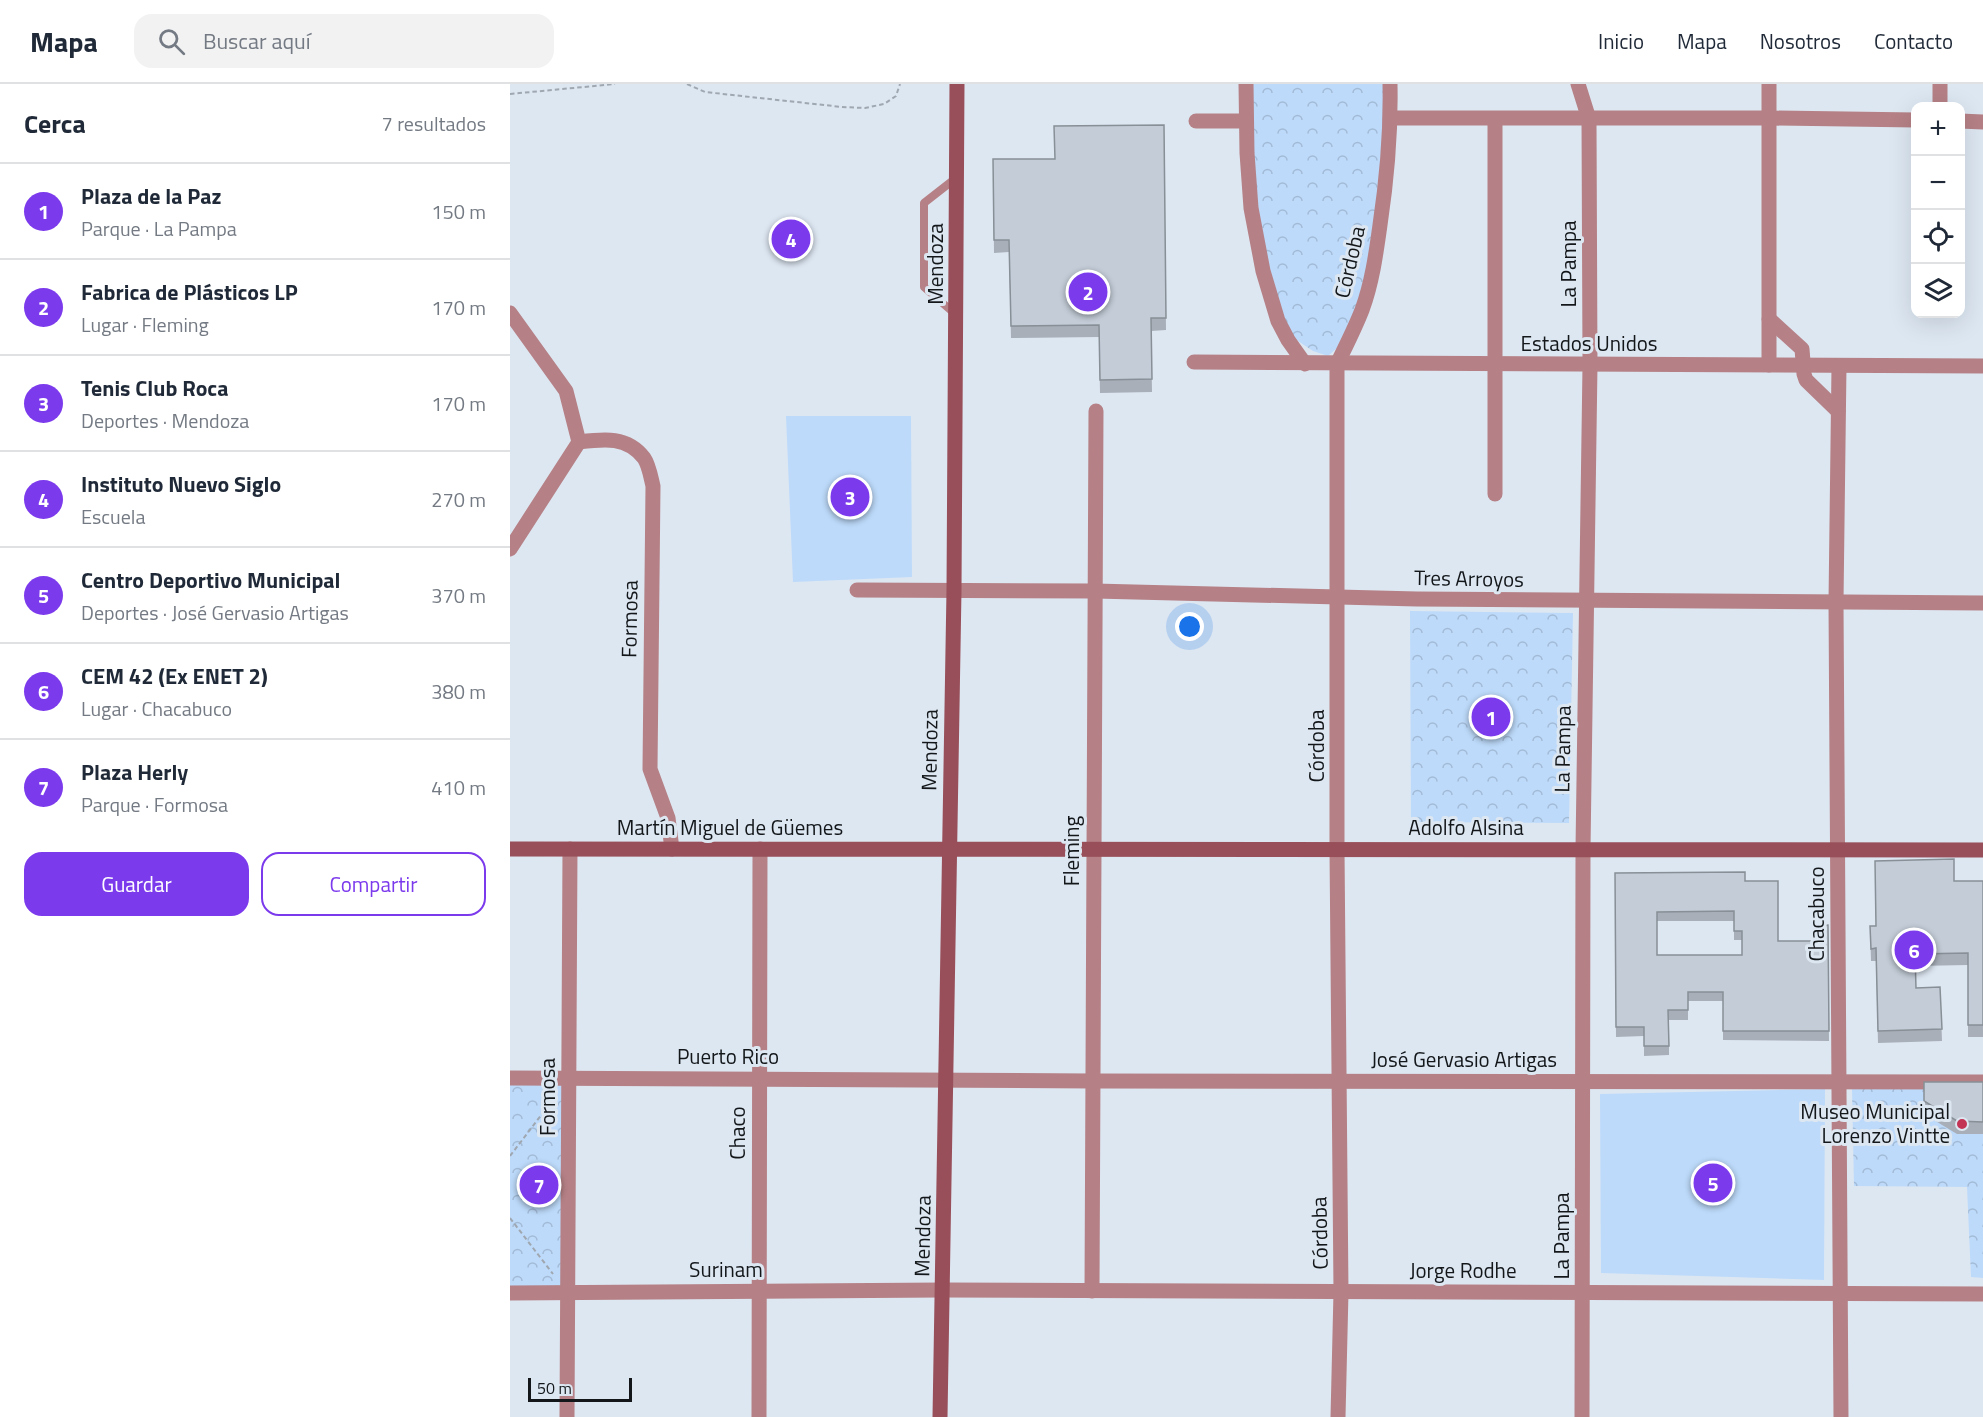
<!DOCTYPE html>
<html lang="es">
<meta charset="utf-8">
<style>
:root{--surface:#fff;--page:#f2f2f3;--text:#1f2937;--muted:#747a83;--line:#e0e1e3;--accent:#7c3aed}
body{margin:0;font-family:"Titillium Web",sans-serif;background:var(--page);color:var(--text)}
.controls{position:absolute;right:18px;top:18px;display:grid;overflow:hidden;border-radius:12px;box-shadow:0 6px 24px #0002}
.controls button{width:54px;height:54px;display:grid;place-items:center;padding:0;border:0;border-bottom:2px solid var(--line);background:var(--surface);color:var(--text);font:30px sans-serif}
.scale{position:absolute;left:18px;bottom:15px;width:104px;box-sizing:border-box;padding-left:6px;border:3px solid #13171a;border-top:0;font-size:16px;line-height:21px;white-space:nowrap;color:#13171a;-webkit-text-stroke:4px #dde7f2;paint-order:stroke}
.you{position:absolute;left:680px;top:543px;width:21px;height:21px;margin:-15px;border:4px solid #fff;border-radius:50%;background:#1a73e8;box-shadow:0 0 0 9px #1a73e833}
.badge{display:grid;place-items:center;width:39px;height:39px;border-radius:50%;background:var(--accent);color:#fff;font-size:20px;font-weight:700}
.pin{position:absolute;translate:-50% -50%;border:3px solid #fff;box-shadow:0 2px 6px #0006}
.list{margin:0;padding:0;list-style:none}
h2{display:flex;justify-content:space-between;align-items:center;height:78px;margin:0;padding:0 24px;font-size:26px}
h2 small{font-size:20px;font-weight:400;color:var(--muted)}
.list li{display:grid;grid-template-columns:39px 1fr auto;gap:18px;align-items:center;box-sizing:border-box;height:96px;padding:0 24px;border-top:2px solid var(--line)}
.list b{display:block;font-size:22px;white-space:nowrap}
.list p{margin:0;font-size:20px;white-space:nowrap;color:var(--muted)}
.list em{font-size:20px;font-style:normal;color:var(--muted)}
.actions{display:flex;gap:12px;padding:18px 24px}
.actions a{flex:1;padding:14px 0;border:2px solid var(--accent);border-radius:18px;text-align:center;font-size:21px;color:var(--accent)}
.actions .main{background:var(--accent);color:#fff}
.icon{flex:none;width:33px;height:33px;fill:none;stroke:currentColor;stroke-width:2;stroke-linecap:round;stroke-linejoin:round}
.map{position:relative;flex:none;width:1473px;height:1333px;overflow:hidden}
header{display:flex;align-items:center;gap:36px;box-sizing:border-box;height:84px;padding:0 30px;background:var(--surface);border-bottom:2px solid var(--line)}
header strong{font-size:28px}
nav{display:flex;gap:33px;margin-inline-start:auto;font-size:21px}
.search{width:420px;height:54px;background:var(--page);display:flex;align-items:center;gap:15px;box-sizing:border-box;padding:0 21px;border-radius:18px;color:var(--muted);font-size:22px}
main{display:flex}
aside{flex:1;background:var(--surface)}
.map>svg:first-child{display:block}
</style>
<header>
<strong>Mapa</strong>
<div class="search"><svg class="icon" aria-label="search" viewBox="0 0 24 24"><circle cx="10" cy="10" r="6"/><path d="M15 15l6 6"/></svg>Buscar aquí</div>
<nav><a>Inicio</a><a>Mapa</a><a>Nosotros</a><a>Contacto</a></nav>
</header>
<main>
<aside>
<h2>Cerca<small>7 resultados</small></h2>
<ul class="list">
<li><span class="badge">1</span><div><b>Plaza de la Paz</b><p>Parque · La Pampa</p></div><em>150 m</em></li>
<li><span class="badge">2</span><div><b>Fabrica de Plásticos LP</b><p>Lugar · Fleming</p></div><em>170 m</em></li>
<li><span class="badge">3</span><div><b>Tenis Club Roca</b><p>Deportes · Mendoza</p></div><em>170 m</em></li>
<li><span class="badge">4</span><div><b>Instituto Nuevo Siglo</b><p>Escuela</p></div><em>270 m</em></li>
<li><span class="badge">5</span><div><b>Centro Deportivo Municipal</b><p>Deportes · José Gervasio Artigas</p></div><em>370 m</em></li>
<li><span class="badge">6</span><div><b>CEM 42 (Ex ENET 2)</b><p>Lugar · Chacabuco</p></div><em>380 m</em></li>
<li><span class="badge">7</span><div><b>Plaza Herly</b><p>Parque · Formosa</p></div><em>410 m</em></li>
</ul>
<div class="actions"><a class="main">Guardar</a><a>Compartir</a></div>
</aside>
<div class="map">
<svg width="1473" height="1333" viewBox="0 0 1473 1333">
<defs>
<pattern id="park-crowns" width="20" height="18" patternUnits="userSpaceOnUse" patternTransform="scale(1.5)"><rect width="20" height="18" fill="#bddafa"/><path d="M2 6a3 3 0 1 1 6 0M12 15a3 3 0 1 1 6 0" fill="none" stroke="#a2bad6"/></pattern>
</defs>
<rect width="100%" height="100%" fill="#dde7f2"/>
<g fill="url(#park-crowns)">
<path d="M 739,0 L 877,0 L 880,34 L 857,200 L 827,264 L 818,272 L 803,267 L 785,255 L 771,236 L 744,123 Z"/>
<path d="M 900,527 L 1063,529 L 1059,739 L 901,738 Z"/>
<path d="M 0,994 L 59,994 L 58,1209 L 0,1209 Z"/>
<path d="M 1342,1005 L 1473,1005 L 1473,1194 L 1461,1193 L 1457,1103 L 1344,1102 Z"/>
</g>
<g fill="#bddafa">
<path d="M 276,332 L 401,332 L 402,493 L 283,498 Z"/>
<path d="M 1315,1005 L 1314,1196 L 1091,1189 L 1090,1010 Z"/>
</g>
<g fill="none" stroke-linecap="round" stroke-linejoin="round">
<g stroke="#9fa7b0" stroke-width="2" stroke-dasharray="4.5 3" stroke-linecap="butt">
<path d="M 177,0 L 195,8 L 332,23 L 355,24 L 374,20 L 386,12 L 390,0"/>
<path d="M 0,10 L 105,0"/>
<path d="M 0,1072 L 45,1013"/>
<path d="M 0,1134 L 43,1190"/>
</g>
<path stroke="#b58186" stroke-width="8" d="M 444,229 L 414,203 L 414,119 L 446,94"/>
<g stroke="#b58186" stroke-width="15">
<path d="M 736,0 L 737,69 L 741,124 L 753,187 L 768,237 L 778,256 L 795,280"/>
<path d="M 1068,0 L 1079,35 L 1080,281 L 1073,765 L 1072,1333"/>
<path d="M 1430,22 L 1430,0"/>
<path d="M 881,34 L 1259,34 L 1406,36"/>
<path d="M 686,37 L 736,37"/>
<path d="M 1450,37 L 1473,38"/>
<path d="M 0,229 L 56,307 L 69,358 L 0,465"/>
<path d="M 1259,235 L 1292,265 L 1294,290 L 1296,296 L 1328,327"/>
<path d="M 684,278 L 1473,282"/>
<path d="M 1259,281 L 1259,0"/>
<path d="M 1329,282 L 1326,518 L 1331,1333"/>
<path d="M 69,358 C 94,355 117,352 134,374 C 139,381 141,394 143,402 L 140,685 L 158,734 L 162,765"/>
<path d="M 985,410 L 985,35"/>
<path d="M 347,506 L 585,507 L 907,515 L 1473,519"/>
<path d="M 0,994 L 582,997 L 1473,998"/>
<path d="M 582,1207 L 586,327"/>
<path d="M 0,1209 L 433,1206 L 1473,1210"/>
<path d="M 57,1333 L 60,765"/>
<path d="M 249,1333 L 250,765"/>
<path d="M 828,1333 L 831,1208 L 827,765 L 827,280 C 836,262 845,244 852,226 C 862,199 866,170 870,141 C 877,94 881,48 880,0"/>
</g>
<g stroke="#984f59" stroke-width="15">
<path d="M 0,765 L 1473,766"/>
<path d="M 430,1333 L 444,506 L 447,0"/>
</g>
</g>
<g fill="#a8afb9" fill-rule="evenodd">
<path d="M 654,41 L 656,246 L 641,247 L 642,308 L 590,309 L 589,253 L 501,254 L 499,168 L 484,169 L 483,75 L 544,75 Z"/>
<path d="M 1105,789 L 1235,797 L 1268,857 L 1303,857 L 1318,841 L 1319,957 L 1213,956 L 1213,917 L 1178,917 L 1178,936 L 1159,936 L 1159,971 L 1134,972 L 1134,952 L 1106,953 ZM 1147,837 L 1224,837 L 1224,856 L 1232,856 L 1232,871 L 1147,871 Z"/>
<path d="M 1444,797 L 1473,797 L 1473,953 L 1458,953 L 1458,881 L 1406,882 L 1406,904 L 1430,903 L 1432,957 L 1368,959 L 1366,877 L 1361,877 L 1360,842 L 1366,842 Z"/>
<path d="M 1414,998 L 1473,998 L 1473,1050 L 1447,1050 L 1414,1030 Z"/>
</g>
<g fill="#c3ccd7" stroke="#888f96" stroke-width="1.5" fill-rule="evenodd">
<path d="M 654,41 L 656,234 L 641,234 L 642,295 L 590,296 L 589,241 L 501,242 L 499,156 L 484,156 L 483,75 L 545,75 L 544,42 Z"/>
<path d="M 1444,775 L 1444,797 L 1473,797 L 1473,941 L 1458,941 L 1458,869 L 1405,870 L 1406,904 L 1430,903 L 1432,945 L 1368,947 L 1366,864 L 1361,865 L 1360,842 L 1366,842 L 1365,777 Z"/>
<path d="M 1235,788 L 1235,797 L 1268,797 L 1268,857 L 1303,857 L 1303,842 L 1318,841 L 1319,947 L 1213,947 L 1213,908 L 1178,908 L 1178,926 L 1158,926 L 1159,962 L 1134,962 L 1134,943 L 1106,943 L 1105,789 ZM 1224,827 L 1224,847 L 1232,847 L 1232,871 L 1147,871 L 1147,828 Z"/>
<path d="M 1414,998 L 1473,998 L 1473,1038 L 1447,1037 L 1414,1017 Z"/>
</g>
<circle fill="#c33353" stroke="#dde7f2" stroke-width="2" cx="1452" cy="1040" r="6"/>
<g text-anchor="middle" stroke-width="6" stroke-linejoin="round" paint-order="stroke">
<g font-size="21" fill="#13171a" stroke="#dde7f2">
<text transform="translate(840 178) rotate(-77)" y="7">Córdoba</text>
<text transform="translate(426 180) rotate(-90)" y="7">Mendoza</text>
<text transform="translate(1059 180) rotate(-90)" y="7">La Pampa</text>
<text x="1079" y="267">Estados Unidos</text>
<text transform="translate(959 495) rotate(1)" y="7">Tres Arroyos</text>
<text transform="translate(120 535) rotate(-89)" y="7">Formosa</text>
<text transform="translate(807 662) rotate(-90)" y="7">Córdoba</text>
<text transform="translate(1053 665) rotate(-89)" y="7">La Pampa</text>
<text transform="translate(420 666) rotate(-89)" y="7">Mendoza</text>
<text x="220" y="751">Martín Miguel de Güemes</text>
<text x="956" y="751">Adolfo Alsina</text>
<text transform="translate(562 767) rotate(-90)" y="7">Fleming</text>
<text transform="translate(1307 830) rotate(-90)" y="7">Chacabuco</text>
<text x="218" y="980">Puerto Rico</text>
<text x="954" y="983">José Gervasio Artigas</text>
<text transform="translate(38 1013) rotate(-90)" y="7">Formosa</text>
<text transform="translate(228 1049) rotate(-90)" y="7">Chaco</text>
<text transform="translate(810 1149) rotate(-91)" y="7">Córdoba</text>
<text transform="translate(413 1152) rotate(-89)" y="7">Mendoza</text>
<text transform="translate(1052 1152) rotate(-90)" y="7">La Pampa</text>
<text x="216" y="1193">Surinam</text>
<text x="953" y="1194">Jorge Rodhe</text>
</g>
<g font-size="21" fill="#13171a" stroke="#dde7f2" text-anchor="end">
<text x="1440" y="1035">Museo Municipal<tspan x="1440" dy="24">Lorenzo Vintte</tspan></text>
</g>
</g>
</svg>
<div class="controls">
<button>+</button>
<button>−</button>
<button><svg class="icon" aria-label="locate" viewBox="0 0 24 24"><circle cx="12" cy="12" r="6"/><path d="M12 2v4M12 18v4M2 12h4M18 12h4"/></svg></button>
<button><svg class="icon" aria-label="layers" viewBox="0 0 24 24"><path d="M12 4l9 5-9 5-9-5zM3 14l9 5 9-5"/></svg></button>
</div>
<div class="scale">50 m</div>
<div class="you"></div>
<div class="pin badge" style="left:981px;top:633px">1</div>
<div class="pin badge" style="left:578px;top:208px">2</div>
<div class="pin badge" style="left:340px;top:413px">3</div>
<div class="pin badge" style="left:281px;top:155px">4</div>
<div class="pin badge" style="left:1203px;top:1099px">5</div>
<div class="pin badge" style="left:1404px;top:866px">6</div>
<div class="pin badge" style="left:29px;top:1101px">7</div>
</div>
</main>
